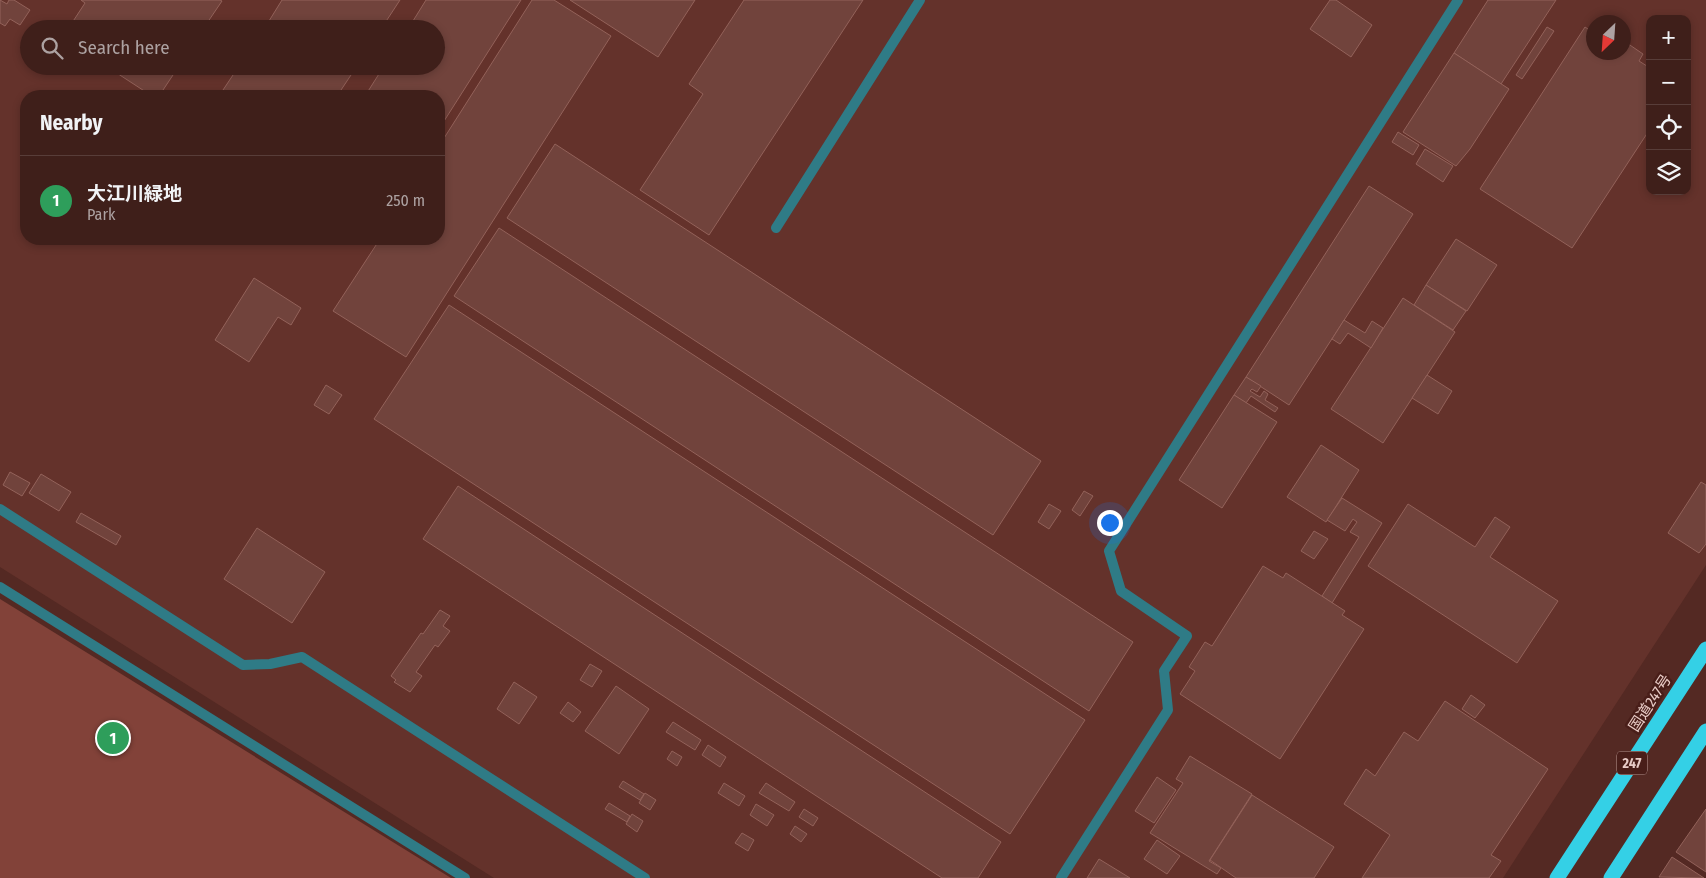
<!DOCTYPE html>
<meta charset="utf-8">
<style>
:root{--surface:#3f1f1a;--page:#4a2c27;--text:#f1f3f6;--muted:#ada2a2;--line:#583d39;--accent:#d6ab8b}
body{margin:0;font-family:"Fira Sans Condensed","Noto Sans JP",sans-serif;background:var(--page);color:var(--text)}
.controls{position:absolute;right:15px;top:15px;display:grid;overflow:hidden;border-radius:10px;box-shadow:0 2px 8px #0003}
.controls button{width:45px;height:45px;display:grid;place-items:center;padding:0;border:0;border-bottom:1px solid var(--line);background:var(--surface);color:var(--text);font:25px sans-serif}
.compass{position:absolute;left:1586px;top:15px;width:45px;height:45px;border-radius:50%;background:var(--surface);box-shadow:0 2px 8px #0003;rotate:205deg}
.you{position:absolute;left:1109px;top:522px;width:18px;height:18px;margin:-12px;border:4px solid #fff;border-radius:50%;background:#1a73e8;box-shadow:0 0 0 8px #1a73e833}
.badge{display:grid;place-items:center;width:32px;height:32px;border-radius:50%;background:var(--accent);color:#fff;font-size:16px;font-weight:700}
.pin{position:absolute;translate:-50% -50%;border:2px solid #fff;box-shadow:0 1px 5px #0006}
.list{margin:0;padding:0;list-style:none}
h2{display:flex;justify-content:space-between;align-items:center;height:65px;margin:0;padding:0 20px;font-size:21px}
h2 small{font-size:16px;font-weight:400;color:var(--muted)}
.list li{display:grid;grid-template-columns:32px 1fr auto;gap:15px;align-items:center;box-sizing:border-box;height:90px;padding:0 20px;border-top:1px solid var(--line)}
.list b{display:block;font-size:19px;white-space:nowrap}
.list p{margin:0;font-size:16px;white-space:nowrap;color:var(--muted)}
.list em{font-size:16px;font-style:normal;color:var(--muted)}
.icon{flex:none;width:28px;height:28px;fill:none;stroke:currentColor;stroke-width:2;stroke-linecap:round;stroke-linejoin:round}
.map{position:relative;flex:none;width:1706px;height:878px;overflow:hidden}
.search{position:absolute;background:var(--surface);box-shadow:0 2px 8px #0003;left:20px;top:20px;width:425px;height:55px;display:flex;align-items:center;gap:12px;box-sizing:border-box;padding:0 18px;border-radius:28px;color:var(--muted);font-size:19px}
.panel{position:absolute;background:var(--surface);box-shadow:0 2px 8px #0003;left:20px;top:90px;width:425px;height:155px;border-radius:20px}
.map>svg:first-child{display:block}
</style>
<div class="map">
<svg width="1706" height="878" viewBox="0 0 1706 878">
<rect width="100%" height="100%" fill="#542923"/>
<path fill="#64322b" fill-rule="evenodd" d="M 0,0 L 1706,0 L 1706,565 L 1503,878 L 494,878 L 0,567 ZM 1650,19 L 1687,19 L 1687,191 L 1650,191 ZM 1594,22 L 1624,22 L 1624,52 L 1594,52 ZM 29,29 L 436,29 L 436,66 L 29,66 ZM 26,96 L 439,96 L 439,239 L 26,239 Z"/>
<path fill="#824239" d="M 0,599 L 451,878 L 0,878 Z"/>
<g fill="#71433c" stroke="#93625a">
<path d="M 0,0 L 7,4 L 9,0 L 14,0 L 30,10 L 20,25 L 10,19 L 5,26 L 0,23 Z"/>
<path d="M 81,0 L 220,0 L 222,1 L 203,29 L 68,29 L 85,3 Z"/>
<path d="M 282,0 L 400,0 L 381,29 L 264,29 Z"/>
<path d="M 426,0 L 521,0 L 439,129 L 439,96 L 365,96 L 384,66 L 436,66 L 436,29 L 408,29 Z"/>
<path d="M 532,0 L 554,0 L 611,36 L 406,357 L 333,311 L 380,239 L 439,239 L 439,146 Z"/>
<path d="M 570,0 L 695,0 L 658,57 Z"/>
<path d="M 744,0 L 863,0 L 709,235 L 640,190 L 703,94 L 689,84 Z"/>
<path d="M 1330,0 L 1336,0 L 1372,25 L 1351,57 L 1310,29 Z"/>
<path d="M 1488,0 L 1556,0 L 1501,84 L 1454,53 Z"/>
<path d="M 1547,27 L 1554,31 L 1522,79 L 1516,75 Z"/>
<path d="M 1585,27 L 1594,33 L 1594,52 L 1624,52 L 1624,41 L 1643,54 L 1639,61 L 1650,68 L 1650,129 L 1572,248 L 1480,189 Z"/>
<path d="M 1454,53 L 1509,89 L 1470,149 L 1456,166 L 1403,132 Z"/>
<path d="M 106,66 L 179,66 L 159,96 L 152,96 Z"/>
<path d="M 239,66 L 357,66 L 337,96 L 219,96 Z"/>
<path d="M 122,91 L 130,96 L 119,96 Z"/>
<path d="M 1398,132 L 1419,145 L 1413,155 L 1392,142 Z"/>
<path d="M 555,144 L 1041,461 L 993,535 L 507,218 Z"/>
<path d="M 1425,149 L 1453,166 L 1443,182 L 1416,164 Z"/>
<path d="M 1369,186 L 1413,214 L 1289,405 L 1246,377 Z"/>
<path d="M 499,228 L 1133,642 L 1089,711 L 454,296 Z"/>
<path d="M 1456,239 L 1497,265 L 1467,311 L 1426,285 Z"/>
<path d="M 254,278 L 301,308 L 291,325 L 278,317 L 249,362 L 215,340 Z"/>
<path d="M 1426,285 L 1466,311 L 1453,330 L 1414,305 Z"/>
<path d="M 1403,298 L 1455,332 L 1383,443 L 1331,409 Z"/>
<path d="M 449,305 L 1085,720 L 1010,834 L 374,419 Z"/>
<path d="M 1344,320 L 1365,333 L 1372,321 L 1383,328 L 1371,348 L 1348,333 L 1340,344 L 1332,339 Z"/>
<path d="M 1427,375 L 1452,391 L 1438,414 L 1412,398 Z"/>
<path d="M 1246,377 L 1261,386 L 1257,392 L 1252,389 L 1250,391 L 1260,397 L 1264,391 L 1268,394 L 1265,400 L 1278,408 L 1275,412 L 1251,396 L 1246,403 L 1234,395 Z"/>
<path d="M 326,385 L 342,395 L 329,414 L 314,405 Z"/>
<path d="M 1234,395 L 1277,422 L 1222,508 L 1179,480 Z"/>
<path d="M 1321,445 L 1359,470 L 1326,522 L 1287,497 Z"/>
<path d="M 10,472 L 30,483 L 22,496 L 3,485 Z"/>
<path d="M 41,474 L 71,492 L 59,511 L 29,493 Z"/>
<path d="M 1701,482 L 1706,485 L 1706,544 L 1699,553 L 1668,533 Z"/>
<path d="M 458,486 L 1001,842 L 978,878 L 942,878 L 423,539 Z"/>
<path d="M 1084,491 L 1093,496 L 1080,516 L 1072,510 Z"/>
<path d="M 1342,498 L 1382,523 L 1332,603 L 1322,596 L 1359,537 L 1350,532 L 1357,522 L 1353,519 L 1345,531 L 1327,520 Z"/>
<path d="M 1049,504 L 1061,511 L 1049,529 L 1038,522 Z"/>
<path d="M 1408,504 L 1475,547 L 1495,517 L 1510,527 L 1490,557 L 1558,601 L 1517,663 L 1368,566 Z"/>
<path d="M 81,513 L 121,536 L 116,545 L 76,522 Z"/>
<path d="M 257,528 L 325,572 L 292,623 L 224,579 Z"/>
<path d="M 1314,531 L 1328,539 L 1314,559 L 1301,551 Z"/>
<path d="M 1263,566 L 1283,578 L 1286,573 L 1345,611 L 1342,615 L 1364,629 L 1280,759 L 1180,694 L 1195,671 L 1189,667 L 1205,642 L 1212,646 Z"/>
<path d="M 440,610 L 450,616 L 443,626 L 450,631 L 438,647 L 435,645 L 416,672 L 422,676 L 410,692 L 394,682 L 396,680 L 391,676 L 421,633 L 423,634 Z"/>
<path d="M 590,664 L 602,671 L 592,687 L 580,680 Z"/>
<path d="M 514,682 L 537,697 L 519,724 L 497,709 Z"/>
<path d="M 616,686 L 649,709 L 619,754 L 585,731 Z"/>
<path d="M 1471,695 L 1485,705 L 1475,718 L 1462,709 Z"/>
<path d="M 1445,701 L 1548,769 L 1491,855 L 1501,861 L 1489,878 L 1362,878 L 1390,835 L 1344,804 L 1366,769 L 1375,776 L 1404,732 L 1418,741 Z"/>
<path d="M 568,702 L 581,712 L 573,722 L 560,713 Z"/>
<path d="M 673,722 L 701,740 L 695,750 L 666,732 Z"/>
<path d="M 708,745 L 726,757 L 720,767 L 702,755 Z"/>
<path d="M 672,751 L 682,757 L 677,766 L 667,759 Z"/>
<path d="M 1190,756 L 1252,794 L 1209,861 L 1221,868 L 1217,874 L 1150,833 L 1183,783 L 1176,779 Z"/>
<path d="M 1157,777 L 1176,790 L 1154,823 L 1135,811 Z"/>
<path d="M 623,781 L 644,794 L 640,800 L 619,787 Z"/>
<path d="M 724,783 L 745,796 L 739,806 L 718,793 Z"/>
<path d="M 766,783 L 795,802 L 789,811 L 759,793 Z"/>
<path d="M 645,793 L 656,800 L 650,810 L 639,803 Z"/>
<path d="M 1252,795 L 1334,847 L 1314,878 L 1236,878 L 1210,860 Z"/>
<path d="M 609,803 L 630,816 L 627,822 L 605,809 Z"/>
<path d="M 756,804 L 774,815 L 767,826 L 750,815 Z"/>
<path d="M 804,809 L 818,818 L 813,826 L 799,817 Z"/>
<path d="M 1706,809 L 1706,872 L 1676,852 Z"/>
<path d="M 632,814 L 643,821 L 637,832 L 626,824 Z"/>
<path d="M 795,826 L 807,834 L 801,842 L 790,834 Z"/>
<path d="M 742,833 L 754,840 L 748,851 L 735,843 Z"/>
<path d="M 1157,840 L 1180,856 L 1167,874 L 1144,859 Z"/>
<path d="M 1672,857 L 1704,878 L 1659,877 Z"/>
<path d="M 1099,859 L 1130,878 L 1087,878 Z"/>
</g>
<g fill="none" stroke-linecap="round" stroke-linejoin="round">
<g stroke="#2f7b86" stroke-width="10">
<path d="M 776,228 L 920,0"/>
<path d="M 0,509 L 243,665 L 270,664 L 302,657 L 645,878"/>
<path d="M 1061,878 L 1168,710 L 1164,671 L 1187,636 L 1121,591 L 1109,551 L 1458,0"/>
</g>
<path stroke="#2f7b86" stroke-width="10" d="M 0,587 L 465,878"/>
<g stroke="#34d0e6" stroke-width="15">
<path d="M 1557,878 L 1706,649"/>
<path d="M 1611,878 L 1706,731"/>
</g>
</g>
<g text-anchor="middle" stroke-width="5" stroke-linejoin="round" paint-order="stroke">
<rect fill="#491e19" stroke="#b99893" stroke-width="1" x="1617" y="751.5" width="30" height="23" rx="4"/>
<g font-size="14" font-weight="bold" fill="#e9ccc7">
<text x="1632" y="768">247</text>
</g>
<g font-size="15" fill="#e9ccc7" stroke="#491e19">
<text transform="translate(1650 703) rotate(-57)" y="5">国道247号</text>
</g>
</g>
</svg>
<div class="controls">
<button>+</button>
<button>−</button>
<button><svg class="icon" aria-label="locate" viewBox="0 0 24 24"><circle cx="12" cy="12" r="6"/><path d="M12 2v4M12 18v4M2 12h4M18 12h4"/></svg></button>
<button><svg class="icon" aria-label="layers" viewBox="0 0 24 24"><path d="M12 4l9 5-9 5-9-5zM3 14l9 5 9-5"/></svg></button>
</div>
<svg class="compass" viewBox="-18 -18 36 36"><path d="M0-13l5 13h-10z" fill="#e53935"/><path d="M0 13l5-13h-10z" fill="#ada2a2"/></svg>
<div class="you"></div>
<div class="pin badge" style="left:113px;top:738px;background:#2e9e5b">1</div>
<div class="search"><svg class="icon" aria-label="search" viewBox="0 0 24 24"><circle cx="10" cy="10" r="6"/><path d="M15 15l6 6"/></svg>Search here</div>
<section class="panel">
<h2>Nearby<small></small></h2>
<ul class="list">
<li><span class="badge" style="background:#2e9e5b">1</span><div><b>大江川緑地</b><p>Park</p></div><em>250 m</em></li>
</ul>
</section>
</div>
